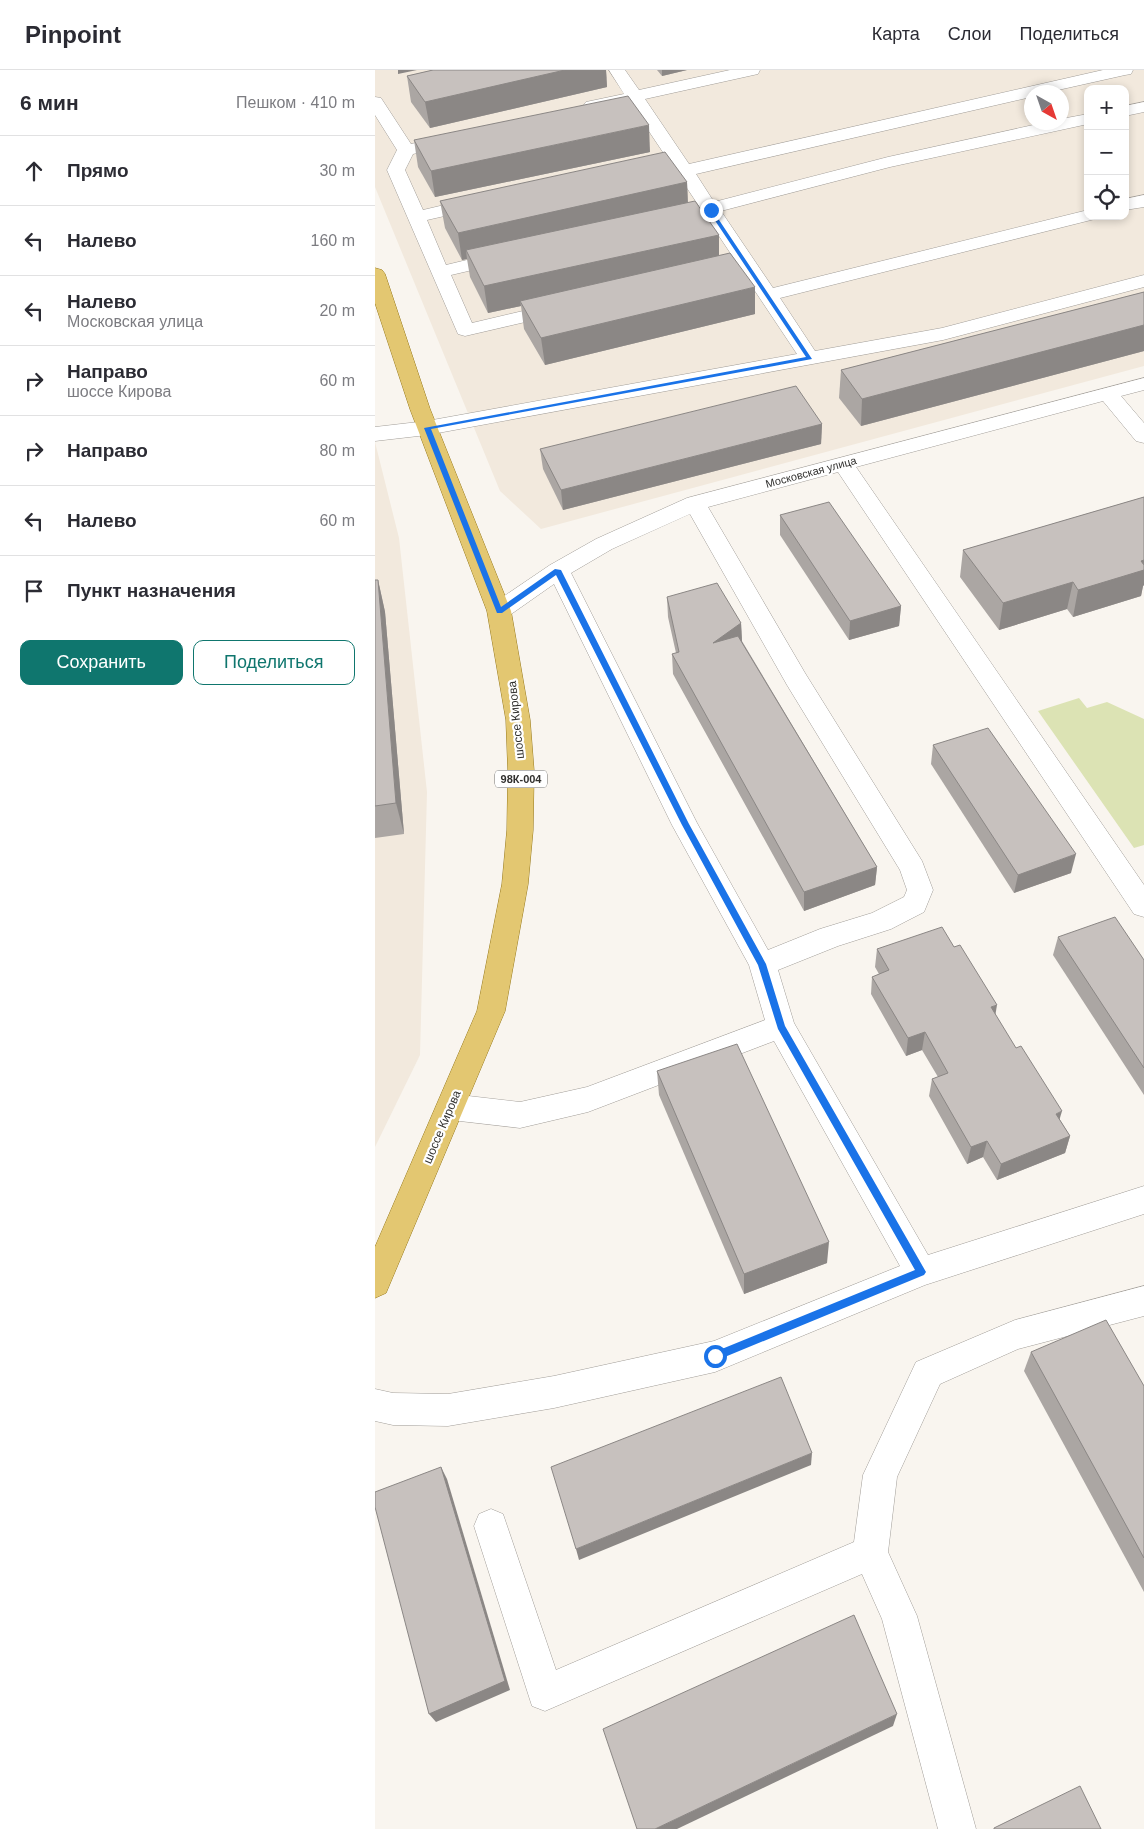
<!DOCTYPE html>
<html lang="ru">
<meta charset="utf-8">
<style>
:root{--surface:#fff;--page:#f2f2f3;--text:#2b2b33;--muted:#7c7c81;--line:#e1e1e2;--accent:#0f766e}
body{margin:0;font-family:Helvetica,sans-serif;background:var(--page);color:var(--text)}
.controls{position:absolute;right:15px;top:15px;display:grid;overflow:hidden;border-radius:10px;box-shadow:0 2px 8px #0003}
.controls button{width:45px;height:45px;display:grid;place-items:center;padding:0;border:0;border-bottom:1px solid var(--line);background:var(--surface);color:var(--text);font:25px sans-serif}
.compass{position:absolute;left:649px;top:15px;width:45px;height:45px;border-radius:50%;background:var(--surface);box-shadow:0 2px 8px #0003;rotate:140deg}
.stop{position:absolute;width:15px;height:15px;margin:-11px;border:4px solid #1a73e8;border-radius:50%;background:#fff}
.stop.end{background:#1a73e8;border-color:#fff;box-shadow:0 1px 5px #0008}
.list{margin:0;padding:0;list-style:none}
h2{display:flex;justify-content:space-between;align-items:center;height:65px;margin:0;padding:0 20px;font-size:21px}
h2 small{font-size:16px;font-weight:400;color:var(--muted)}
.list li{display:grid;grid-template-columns:32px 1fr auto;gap:15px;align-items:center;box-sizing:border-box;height:70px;padding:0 20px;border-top:1px solid var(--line)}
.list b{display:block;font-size:19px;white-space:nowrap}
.list p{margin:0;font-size:16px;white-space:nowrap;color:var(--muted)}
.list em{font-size:16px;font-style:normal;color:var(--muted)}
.actions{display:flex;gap:10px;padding:15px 20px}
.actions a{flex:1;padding:11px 0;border:1px solid var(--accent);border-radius:10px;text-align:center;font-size:18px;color:var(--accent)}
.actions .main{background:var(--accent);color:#fff}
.icon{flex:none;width:28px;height:28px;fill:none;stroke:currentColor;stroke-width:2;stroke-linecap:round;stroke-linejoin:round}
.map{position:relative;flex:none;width:769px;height:1759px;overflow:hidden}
header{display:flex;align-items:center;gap:30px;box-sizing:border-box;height:70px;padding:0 25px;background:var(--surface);border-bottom:1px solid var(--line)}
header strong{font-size:24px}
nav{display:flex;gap:28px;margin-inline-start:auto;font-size:18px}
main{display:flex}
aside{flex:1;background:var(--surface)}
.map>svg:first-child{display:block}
</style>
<header>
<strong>Pinpoint</strong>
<nav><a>Карта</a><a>Слои</a><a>Поделиться</a></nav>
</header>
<main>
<aside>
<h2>6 мин<small>Пешком · 410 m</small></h2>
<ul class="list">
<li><svg class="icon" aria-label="ahead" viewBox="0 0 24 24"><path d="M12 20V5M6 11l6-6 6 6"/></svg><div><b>Прямо</b></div><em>30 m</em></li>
<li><svg class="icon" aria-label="left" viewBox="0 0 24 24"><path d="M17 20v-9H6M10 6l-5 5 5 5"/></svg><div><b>Налево</b></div><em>160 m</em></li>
<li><svg class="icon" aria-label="left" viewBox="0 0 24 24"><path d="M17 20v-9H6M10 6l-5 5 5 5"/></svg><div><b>Налево</b><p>Московская улица</p></div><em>20 m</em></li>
<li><svg class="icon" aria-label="right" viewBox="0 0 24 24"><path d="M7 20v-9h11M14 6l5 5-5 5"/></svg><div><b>Направо</b><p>шоссе Кирова</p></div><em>60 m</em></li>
<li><svg class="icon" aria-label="right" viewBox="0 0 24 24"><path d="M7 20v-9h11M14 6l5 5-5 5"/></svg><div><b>Направо</b></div><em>80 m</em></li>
<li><svg class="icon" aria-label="left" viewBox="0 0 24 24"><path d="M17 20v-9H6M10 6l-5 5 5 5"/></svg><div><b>Налево</b></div><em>60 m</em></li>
<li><svg class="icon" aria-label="arrive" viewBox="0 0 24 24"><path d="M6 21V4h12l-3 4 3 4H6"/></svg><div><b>Пункт назначения</b></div></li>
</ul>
<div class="actions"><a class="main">Сохранить</a><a>Поделиться</a></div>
</aside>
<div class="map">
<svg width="769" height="1759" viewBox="0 0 769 1759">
<rect width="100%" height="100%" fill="#f9f5ef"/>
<g fill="#f2e9dd" fill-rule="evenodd">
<path d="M 0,0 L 769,0 L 769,296 L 166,459 L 125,421 L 0,117 ZM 713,19 L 750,19 L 750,146 L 713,146 ZM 656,22 L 686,22 L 686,52 L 656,52 Z"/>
<path d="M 0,372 L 24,468 L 52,722 L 45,985 L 0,1077 Z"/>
</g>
<path fill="#dce3b4" d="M 704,628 L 712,638 L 732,632 L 769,649 L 769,775 L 759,778 L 663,641 Z"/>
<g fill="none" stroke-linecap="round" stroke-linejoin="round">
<g stroke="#a19d98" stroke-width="1">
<g id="minor">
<path d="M 234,0 L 250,0 L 264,20 L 355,0 L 385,0 L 383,4 L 270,29 L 314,94 L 728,0 L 758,0 L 756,4 L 750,5 L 674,22 L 656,22 L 656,27 L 321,104 L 339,132 L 513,87 L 672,52 L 686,52 L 686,49 L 713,44 L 713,54 L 515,97 L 346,141 L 398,218 L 713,140 L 713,146 L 721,146 L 720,149 L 405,228 L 440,281 L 567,258 L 769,205 L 769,217 L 568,270 L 52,365 L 0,371 L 0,357 L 52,351 L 422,284 L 368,203 L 329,212 L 322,210 L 319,206 L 322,202 L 362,193 L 330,145 L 290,156 L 283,154 L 281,150 L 283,146 L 324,136 L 255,33 L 217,41 L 211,40 L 208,36 L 211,32 L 249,24 Z"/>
<path d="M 0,27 L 6,28 L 36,74 L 49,71 L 55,72 L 58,76 L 55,80 L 38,84 L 30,100 L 48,140 L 103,127 L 109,129 L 112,133 L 109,137 L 52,150 L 71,195 L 129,181 L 136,183 L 139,187 L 136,191 L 76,205 L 97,253 L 182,233 L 189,235 L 192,239 L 189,243 L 90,266 L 83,264 L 12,100 L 22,80 L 0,45 Z"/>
<path d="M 769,32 L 769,42 L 750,46 L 750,36 Z"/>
<path d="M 769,125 L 769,137 L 750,140 L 750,129 Z"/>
<path d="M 769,308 L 769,320 L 746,326 L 769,353 L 769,373 L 761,371 L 728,331 L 481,397 L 769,815 L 769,847 L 759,844 L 463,402 L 333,437 L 430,603 L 547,791 L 558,820 L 549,842 L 516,859 L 463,876 L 403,900 L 419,953 L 553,1185 L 769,1116 L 769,1144 L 550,1215 L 340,1302 L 179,1338 L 73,1356 L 18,1355 L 0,1351 L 0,1319 L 18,1323 L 73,1324 L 179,1306 L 339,1271 L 525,1196 L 399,971 L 213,1042 L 145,1058 L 76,1050 L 66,1046 L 61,1037 L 66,1028 L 76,1024 L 145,1032 L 212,1017 L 390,950 L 374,895 L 297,755 L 179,514 L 132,547 L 124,549 L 116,547 L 112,541 L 116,535 L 175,495 L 221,469 L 312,428 ZM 315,444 L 412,615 L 525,800 L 532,820 L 529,827 L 497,843 L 445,859 L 393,880 L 322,753 L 196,503 L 237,479 Z"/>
<path d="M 769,1216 L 769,1246 L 643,1279 L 565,1314 L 522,1407 L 513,1482 L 542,1546 L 601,1759 L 563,1759 L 507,1549 L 487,1504 L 170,1641 L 157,1636 L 99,1456 L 104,1444 L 116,1439 L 128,1444 L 181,1600 L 479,1472 L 488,1405 L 541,1292 L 640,1250 Z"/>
</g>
</g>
<g stroke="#987a1c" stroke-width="1">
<path id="major" d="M 0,198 L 7,200 L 10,204 L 55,339 L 136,541 L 155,650 L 159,701 L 158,760 L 153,814 L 130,941 L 11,1223 L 0,1228 L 0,1177 L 102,941 L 127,814 L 132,760 L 133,701 L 131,650 L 112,541 L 35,339 L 0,233 Z"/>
</g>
<use href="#minor" fill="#fff" fill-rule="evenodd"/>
<use href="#major" fill="#e3c771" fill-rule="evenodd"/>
</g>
<g fill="#aba6a3">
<path d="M 58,0 L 231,0 L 232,17 L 55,58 L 36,32 L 32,6 Z"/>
<path d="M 282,0 L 312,0 L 287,6 Z"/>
<path d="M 39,70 L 275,82 L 60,127 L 43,97 Z"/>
<path d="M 312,112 L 313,133 L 344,165 L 344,185 L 380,244 L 170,295 L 149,259 L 146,236 L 113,243 L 95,207 L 92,189 L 87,190 L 70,158 L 65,131 Z"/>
<path d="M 769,222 L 769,281 L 486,356 L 464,328 L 466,300 Z"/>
<path d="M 447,354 L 446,374 L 188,440 L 168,399 L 165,379 Z"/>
<path d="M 769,427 L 769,515 L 768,516 L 766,526 L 698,547 L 692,539 L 624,560 L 585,507 L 588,480 Z"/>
<path d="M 405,445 L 526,536 L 524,556 L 474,570 L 405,465 Z"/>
<path d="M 0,510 L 3,510 L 10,542 L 29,764 L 0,768 Z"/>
<path d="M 292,527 L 366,553 L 367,571 L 502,797 L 500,815 L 429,841 L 298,604 L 297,584 L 301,583 L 293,547 Z"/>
<path d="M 558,675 L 696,803 L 639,823 L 556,694 Z"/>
<path d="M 683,867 L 769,890 L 769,1025 L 678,885 Z"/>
<path d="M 502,879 L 620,945 L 695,1066 L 690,1083 L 622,1110 L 608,1087 L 592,1094 L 554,1026 L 557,1009 L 563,1007 L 547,980 L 531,986 L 496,924 L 497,907 L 504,904 L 500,897 Z"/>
<path d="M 282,1001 L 452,1193 L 369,1224 L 284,1025 Z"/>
<path d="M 656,1282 L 769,1316 L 769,1522 L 649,1301 Z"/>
</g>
<g fill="#8b8785">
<path d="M 23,0 L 42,0 L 23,4 Z"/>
<path d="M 190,0 L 231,0 L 232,17 L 55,58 L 50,32 Z"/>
<path d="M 287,0 L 312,0 L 287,6 Z"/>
<path d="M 274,55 L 275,82 L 60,127 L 56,101 Z"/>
<path d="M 312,112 L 313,139 L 91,180 L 92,189 L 87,190 L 83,163 Z"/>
<path d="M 344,165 L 344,192 L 145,231 L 146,236 L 113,243 L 109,216 Z"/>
<path d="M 380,217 L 380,244 L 170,295 L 166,268 Z"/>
<path d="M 769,255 L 769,281 L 486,356 L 487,329 Z"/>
<path d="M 447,354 L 446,374 L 188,440 L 186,420 Z"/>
<path d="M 769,490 L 769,515 L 768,516 L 766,526 L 698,547 L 703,520 Z"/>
<path d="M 3,510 L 10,542 L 29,764 L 21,733 Z"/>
<path d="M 698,512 L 692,539 L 624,560 L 628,533 Z"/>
<path d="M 526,536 L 524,556 L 474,570 L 475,551 Z"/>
<path d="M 366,553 L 367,572 L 338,573 Z"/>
<path d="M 701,784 L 696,803 L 639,823 L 643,805 Z"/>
<path d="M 502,797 L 500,815 L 429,841 L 429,822 Z"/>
<path d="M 622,935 L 619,953 L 616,937 Z"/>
<path d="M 550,962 L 547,980 L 531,986 L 533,968 Z"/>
<path d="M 687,1041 L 682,1058 L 681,1044 Z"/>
<path d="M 695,1066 L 690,1083 L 622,1110 L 626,1094 Z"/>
<path d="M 612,1071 L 608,1087 L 592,1094 L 596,1077 Z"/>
<path d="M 454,1172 L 452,1193 L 369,1224 L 369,1204 Z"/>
<path d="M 437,1383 L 436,1395 L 204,1490 L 201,1479 Z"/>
<path d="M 66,1397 L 72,1409 L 135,1620 L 61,1652 L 54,1644 Z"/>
<path d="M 522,1644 L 518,1656 L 302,1759 L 280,1759 Z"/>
</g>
<g fill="#c7c1be" stroke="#8b8785">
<path d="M 58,0 L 190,0 L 50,32 L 32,6 Z"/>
<path d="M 253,26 L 274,55 L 56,101 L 39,70 Z"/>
<path d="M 290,82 L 312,112 L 83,163 L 65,131 Z"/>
<path d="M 320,131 L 344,165 L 109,216 L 91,180 Z"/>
<path d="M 355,183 L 380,217 L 166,268 L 145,231 Z"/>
<path d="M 769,222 L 769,255 L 487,329 L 466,300 Z"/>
<path d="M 421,316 L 447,354 L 186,420 L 165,379 Z"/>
<path d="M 769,427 L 769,490 L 766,491 L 769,495 L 769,500 L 703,520 L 698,512 L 628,533 L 588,480 Z"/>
<path d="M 454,432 L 526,536 L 475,551 L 405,445 Z"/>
<path d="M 0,510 L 3,510 L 21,733 L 0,736 Z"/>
<path d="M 342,513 L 366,553 L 338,573 L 363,566 L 502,797 L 429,822 L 297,584 L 304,582 L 292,527 Z"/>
<path d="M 613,658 L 701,784 L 643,805 L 558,675 Z"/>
<path d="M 740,847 L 769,890 L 769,998 L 683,867 Z"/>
<path d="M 567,857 L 579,877 L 585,875 L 622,935 L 616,937 L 641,978 L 646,976 L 687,1041 L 681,1044 L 695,1066 L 626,1094 L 612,1071 L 596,1077 L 557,1009 L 573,1003 L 550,962 L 533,968 L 497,907 L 514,900 L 502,879 Z"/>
<path d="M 362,974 L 454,1172 L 369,1204 L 282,1001 Z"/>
<path d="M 731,1250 L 769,1316 L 769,1488 L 656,1282 Z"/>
<path d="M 406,1307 L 437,1383 L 201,1479 L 176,1397 Z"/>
<path d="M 66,1397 L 130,1611 L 54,1644 L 0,1437 L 0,1422 Z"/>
<path d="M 479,1545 L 522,1644 L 280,1759 L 262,1759 L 228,1659 Z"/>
<path d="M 705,1716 L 726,1759 L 619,1759 L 619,1758 Z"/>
</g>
<path fill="#1a73e8" d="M 336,138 L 437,289 L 56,359 L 126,537 L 180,499 L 186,500 L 314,754 L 391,894 L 410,956 L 551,1202 L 549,1205 L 340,1291 L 336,1286 L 337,1283 L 540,1200 L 403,959 L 383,895 L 307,755 L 181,505 L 127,543 L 122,543 L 49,358 L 431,287 L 333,140 Z"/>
<g text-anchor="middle" stroke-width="4.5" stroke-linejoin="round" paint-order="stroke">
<g font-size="11" fill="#31302e" stroke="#fff">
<text transform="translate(436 402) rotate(-15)" y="4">Московская улица</text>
</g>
<rect fill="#fff" stroke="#6f6e6d" stroke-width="1" x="120" y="700.5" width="52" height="17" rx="4"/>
<g font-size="11" font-weight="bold" fill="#31302e">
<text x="146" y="713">98К-004</text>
</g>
<g font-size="12" fill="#31302e" stroke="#fff">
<text transform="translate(141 650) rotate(-96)" y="4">шоссе Кирова</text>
<text transform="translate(67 1057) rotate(-67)" y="4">шоссе Кирова</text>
</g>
</g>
</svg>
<div class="controls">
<button>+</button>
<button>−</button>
<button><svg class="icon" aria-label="locate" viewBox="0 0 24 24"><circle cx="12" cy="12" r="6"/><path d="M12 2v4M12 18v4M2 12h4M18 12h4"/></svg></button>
</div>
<svg class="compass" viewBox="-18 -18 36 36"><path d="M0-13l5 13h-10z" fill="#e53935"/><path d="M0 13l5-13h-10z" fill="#7c7c81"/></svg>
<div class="stop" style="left:340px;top:1286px"></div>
<div class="stop end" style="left:336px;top:140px"></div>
</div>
</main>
